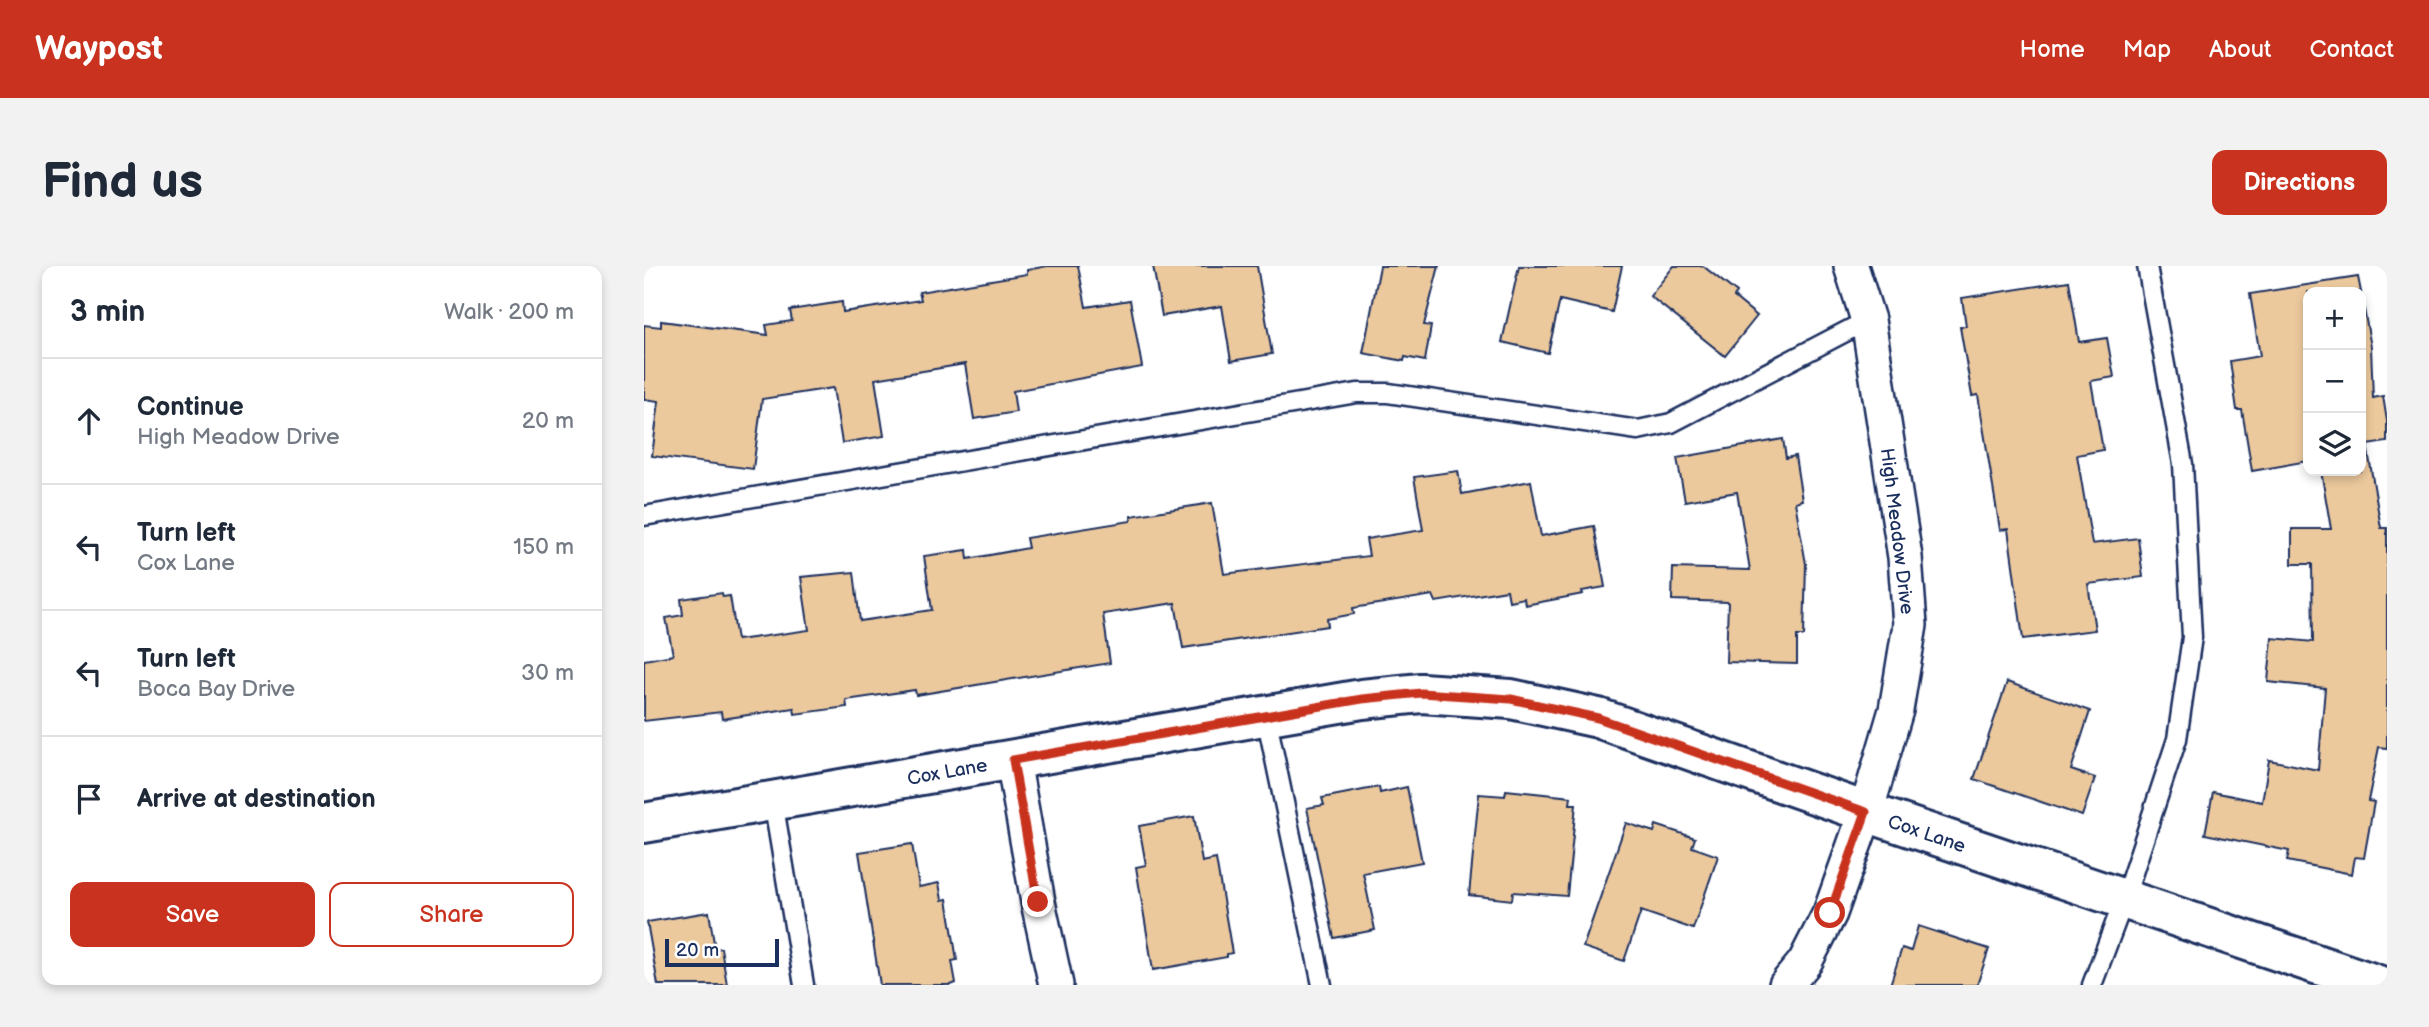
<!DOCTYPE html>
<meta charset="utf-8">
<style>
:root{--surface:#fff;--page:#f2f2f3;--text:#1f2937;--muted:#747a83;--line:#e0e1e3;--accent:#c8321e}
body{margin:0;font-family:"Balsamiq Sans",sans-serif;background:var(--page);color:var(--text)}
.controls{position:absolute;right:21px;top:21px;display:grid;overflow:hidden;border-radius:14px;box-shadow:0 4px 10px #0003}
.controls button{width:63px;height:63px;display:grid;place-items:center;padding:0;border:0;border-bottom:2px solid var(--line);background:var(--surface);color:var(--text);font:35px sans-serif}
.scale{position:absolute;left:21px;bottom:18px;width:114px;box-sizing:border-box;padding-left:7px;border:4px solid #1b2f5e;border-top:0;font-size:19px;line-height:24px;white-space:nowrap;color:#1b2f5e;-webkit-text-stroke:5px #fff;paint-order:stroke}
.stop{position:absolute;width:21px;height:21px;margin:-16px;border:5px solid #c8321e;border-radius:50%;background:#fff}
.stop.end{background:#c8321e;border-color:#fff;box-shadow:0 2px 7px #0008}
.list{margin:0;padding:0;list-style:none}
h2{display:flex;justify-content:space-between;align-items:center;height:91px;margin:0;padding:0 28px;font-size:30px}
h2 small{font-size:23px;font-weight:400;color:var(--muted)}
.list li{display:grid;grid-template-columns:46px 1fr auto;gap:21px;align-items:center;box-sizing:border-box;height:126px;padding:0 28px;border-top:2px solid var(--line)}
.list b{display:block;font-size:26px;white-space:nowrap}
.list p{margin:0;font-size:23px;white-space:nowrap;color:var(--muted)}
.list em{font-size:23px;font-style:normal;color:var(--muted)}
.actions{display:flex;gap:14px;padding:21px 28px}
.actions a{flex:1;padding:16px 0;border:2px solid var(--accent);border-radius:14px;text-align:center;font-size:24px;color:var(--accent)}
.actions .main{background:var(--accent);color:#fff}
.icon{flex:none;width:38px;height:38px;fill:none;stroke:currentColor;stroke-width:2;stroke-linecap:round;stroke-linejoin:round}
.map{position:relative;flex:none;width:1743px;height:719px;overflow:hidden;border-radius:14px}
header{display:flex;align-items:center;gap:42px;box-sizing:border-box;height:98px;padding:0 35px;background:var(--accent);color:#fff}
header strong{font-size:33px}
nav{display:flex;gap:38px;margin-inline-start:auto;font-size:24px}
.intro{display:flex;align-items:center;justify-content:space-between;box-sizing:border-box;height:168px;padding:0 42px}
h1{margin:0;font-size:49px}
.button{padding:18px 32px;border-radius:14px;background:var(--accent);color:#fff;font-size:24px;font-weight:700}
main{display:flex;gap:42px;padding:0 42px}
aside{flex:1;background:var(--surface);border-radius:14px;box-shadow:0 4px 10px #0003}
.map>svg:first-child{display:block}
</style>
<header>
<strong>Waypost</strong>
<nav><a>Home</a><a>Map</a><a>About</a><a>Contact</a></nav>
</header>
<div class="intro"><h1>Find us</h1><a class="button">Directions</a></div>
<main>
<aside>
<h2>3 min<small>Walk · 200 m</small></h2>
<ul class="list">
<li><svg class="icon" aria-label="ahead" viewBox="0 0 24 24"><path d="M12 20V5M6 11l6-6 6 6"/></svg><div><b>Continue</b><p>High Meadow Drive</p></div><em>20 m</em></li>
<li><svg class="icon" aria-label="left" viewBox="0 0 24 24"><path d="M17 20v-9H6M10 6l-5 5 5 5"/></svg><div><b>Turn left</b><p>Cox Lane</p></div><em>150 m</em></li>
<li><svg class="icon" aria-label="left" viewBox="0 0 24 24"><path d="M17 20v-9H6M10 6l-5 5 5 5"/></svg><div><b>Turn left</b><p>Boca Bay Drive</p></div><em>30 m</em></li>
<li><svg class="icon" aria-label="arrive" viewBox="0 0 24 24"><path d="M6 21V4h12l-3 4 3 4H6"/></svg><div><b>Arrive at destination</b></div></li>
</ul>
<div class="actions"><a class="main">Save</a><a>Share</a></div>
</aside>
<div class="map">
<svg width="1743" height="719" viewBox="0 0 1743 719">
<rect width="100%" height="100%" fill="#fff"/>
<filter id="ink" filterUnits="userSpaceOnUse"><feTurbulence type="fractalNoise" baseFrequency=".0143" numOctaves="2"/><feDisplacementMap in="SourceGraphic" scale="14" xChannelSelector="R" yChannelSelector="G"/><feConvolveMatrix kernelMatrix="1 2 1 2 8 2 1 2 1" color-interpolation-filters="sRGB"/></filter>
<g filter="url(#ink)">
<g fill="#ecc99d" stroke="#1b2f5e" stroke-width="2">
<path d="M 403,0 L 434,0 L 442,41 L 486,34 L 498,101 L 369,125 L 372,146 L 330,153 L 321,98 L 231,113 L 240,170 L 198,177 L 189,122 L 118,133 L 109,203 L 8,190 L 15,135 L 0,133 L 0,59 L 17,61 L 17,55 L 124,69 L 122,59 L 148,55 L 146,44 L 198,36 L 199,46 L 277,34 L 275,26 L 383,8 L 383,4 Z"/>
<path d="M 509,0 L 613,0 L 628,88 L 587,95 L 578,40 L 518,50 Z"/>
<path d="M 736,0 L 795,0 L 780,59 L 787,60 L 781,95 L 761,91 L 760,95 L 719,87 Z"/>
<path d="M 875,0 L 978,0 L 968,46 L 916,34 L 904,87 L 858,76 Z"/>
<path d="M 1030,0 L 1059,0 L 1093,27 L 1090,31 L 1113,50 L 1081,90 L 1006,30 Z"/>
<path d="M 1714,11 L 1717,26 L 1664,26 L 1664,195 L 1608,205 L 1598,144 L 1593,144 L 1586,95 L 1616,90 L 1606,28 Z"/>
<path d="M 1425,15 L 1435,76 L 1463,72 L 1470,111 L 1447,115 L 1459,184 L 1433,189 L 1448,278 L 1494,272 L 1499,311 L 1444,318 L 1451,364 L 1379,373 L 1364,263 L 1356,264 L 1334,129 L 1328,130 L 1316,61 L 1322,60 L 1318,32 Z"/>
<path d="M 1717,27 L 1727,81 L 1729,132 L 1739,130 L 1743,155 L 1743,176 L 1723,179 L 1737,262 L 1743,262 L 1743,482 L 1735,481 L 1724,535 L 1730,536 L 1720,592 L 1711,591 L 1708,608 L 1643,595 L 1645,585 L 1561,568 L 1569,526 L 1618,536 L 1625,494 L 1674,504 L 1681,422 L 1624,416 L 1628,372 L 1669,376 L 1668,298 L 1648,298 L 1648,263 L 1687,263 L 1677,205 L 1717,205 Z"/>
<path d="M 1139,173 L 1142,192 L 1151,190 L 1158,234 L 1151,236 L 1162,298 L 1160,370 L 1153,370 L 1153,398 L 1082,396 L 1084,336 L 1028,334 L 1029,302 L 1106,304 L 1093,226 L 1041,235 L 1033,192 Z"/>
<path d="M 814,205 L 818,228 L 887,215 L 897,270 L 950,260 L 961,321 L 938,325 L 939,328 L 881,339 L 880,332 L 865,335 L 863,324 L 792,336 L 789,329 L 709,342 L 710,348 L 683,353 L 684,360 L 539,382 L 531,337 L 459,348 L 466,397 L 272,429 L 271,424 L 202,434 L 203,441 L 151,448 L 150,442 L 78,453 L 77,446 L 0,455 L 0,394 L 29,389 L 22,352 L 39,349 L 37,333 L 78,327 L 79,331 L 86,330 L 93,374 L 165,364 L 157,311 L 210,306 L 216,355 L 288,344 L 280,290 L 323,284 L 324,293 L 384,282 L 382,272 L 487,255 L 487,250 L 568,237 L 580,308 L 725,290 L 722,273 L 779,264 L 770,211 Z"/>
<path d="M 1363,416 L 1446,445 L 1427,504 L 1451,512 L 1438,550 L 1330,513 Z"/>
<path d="M 735,521 L 736,527 L 763,521 L 778,596 L 719,607 L 731,664 L 690,672 L 663,542 L 680,539 L 678,532 Z"/>
<path d="M 862,524 L 927,531 L 926,538 L 932,538 L 923,630 L 869,626 L 868,634 L 825,629 L 835,528 L 861,530 Z"/>
<path d="M 550,550 L 558,596 L 572,593 L 588,687 L 583,688 L 583,691 L 509,704 L 492,601 L 502,599 L 495,560 Z"/>
<path d="M 982,557 L 1010,566 L 1012,559 L 1051,572 L 1048,581 L 1074,590 L 1049,663 L 997,645 L 980,695 L 939,681 Z"/>
<path d="M 268,578 L 275,621 L 295,617 L 298,634 L 303,633 L 313,694 L 308,695 L 312,717 L 307,719 L 236,719 L 215,586 Z"/>
<path d="M 65,646 L 71,683 L 77,682 L 83,719 L 14,719 L 3,656 Z"/>
<path d="M 1274,660 L 1345,683 L 1333,719 L 1246,719 L 1258,682 L 1267,685 Z"/>
</g>
<g fill="none" stroke-linecap="round" stroke-linejoin="round">
<g stroke="#1b2f5e" stroke-width="23">
<g id="service">
<path d="M 0,250 L 713,127 L 744,127 L 994,164 L 1027,157 L 1224,54"/>
<path d="M 622,450 L 678,719"/>
<path d="M 129,535 L 160,719"/>
<path d="M 1448,719 L 1480,634 L 1533,473 L 1548,371 L 1539,198 L 1503,0"/>
</g>
</g>
<g stroke="#1b2f5e" stroke-width="38">
<g id="minor">
<path d="M 369,494 L 394,636 L 412,719"/>
<path d="M 1142,719 L 1161,696 L 1186,647 L 1222,546 L 1252,444 L 1266,359 L 1261,291 L 1224,54 L 1207,0"/>
</g>
</g>
<g stroke="#1b2f5e" stroke-width="44">
<path id="tertiary" d="M 0,557 L 718,433 L 777,427 L 867,433 L 954,452 L 1222,546 L 1734,719"/>
</g>
<use href="#service" stroke="#fff" stroke-width="18"/>
<use href="#minor" stroke="#fff" stroke-width="33"/>
<use href="#tertiary" stroke="#fff" stroke-width="38"/>
</g>
</g>
<g fill="none" stroke-linecap="round" stroke-linejoin="round" filter="url(#ink)">
<path stroke="#c8321e" stroke-width="9" d="M 394,636 L 369,494 L 718,433 L 777,427 L 867,433 L 954,452 L 1222,546 L 1186,647"/>
</g>
<g text-anchor="middle" stroke-width="7" stroke-linejoin="round" paint-order="stroke">
<g font-size="19" fill="#1b2f5e" stroke="#fff">
<text transform="translate(1254 265) rotate(83)" y="7">High Meadow Drive</text>
<text transform="translate(303 505) rotate(-10)" y="7">Cox Lane</text>
<text transform="translate(1283 567) rotate(19)" y="7">Cox Lane</text>
</g>
</g>
</svg>
<div class="controls">
<button>+</button>
<button>−</button>
<button><svg class="icon" aria-label="layers" viewBox="0 0 24 24"><path d="M12 4l9 5-9 5-9-5zM3 14l9 5 9-5"/></svg></button>
</div>
<div class="scale">20 m</div>
<div class="stop" style="left:1186px;top:647px"></div>
<div class="stop end" style="left:394px;top:636px"></div>
</div>
</main>
